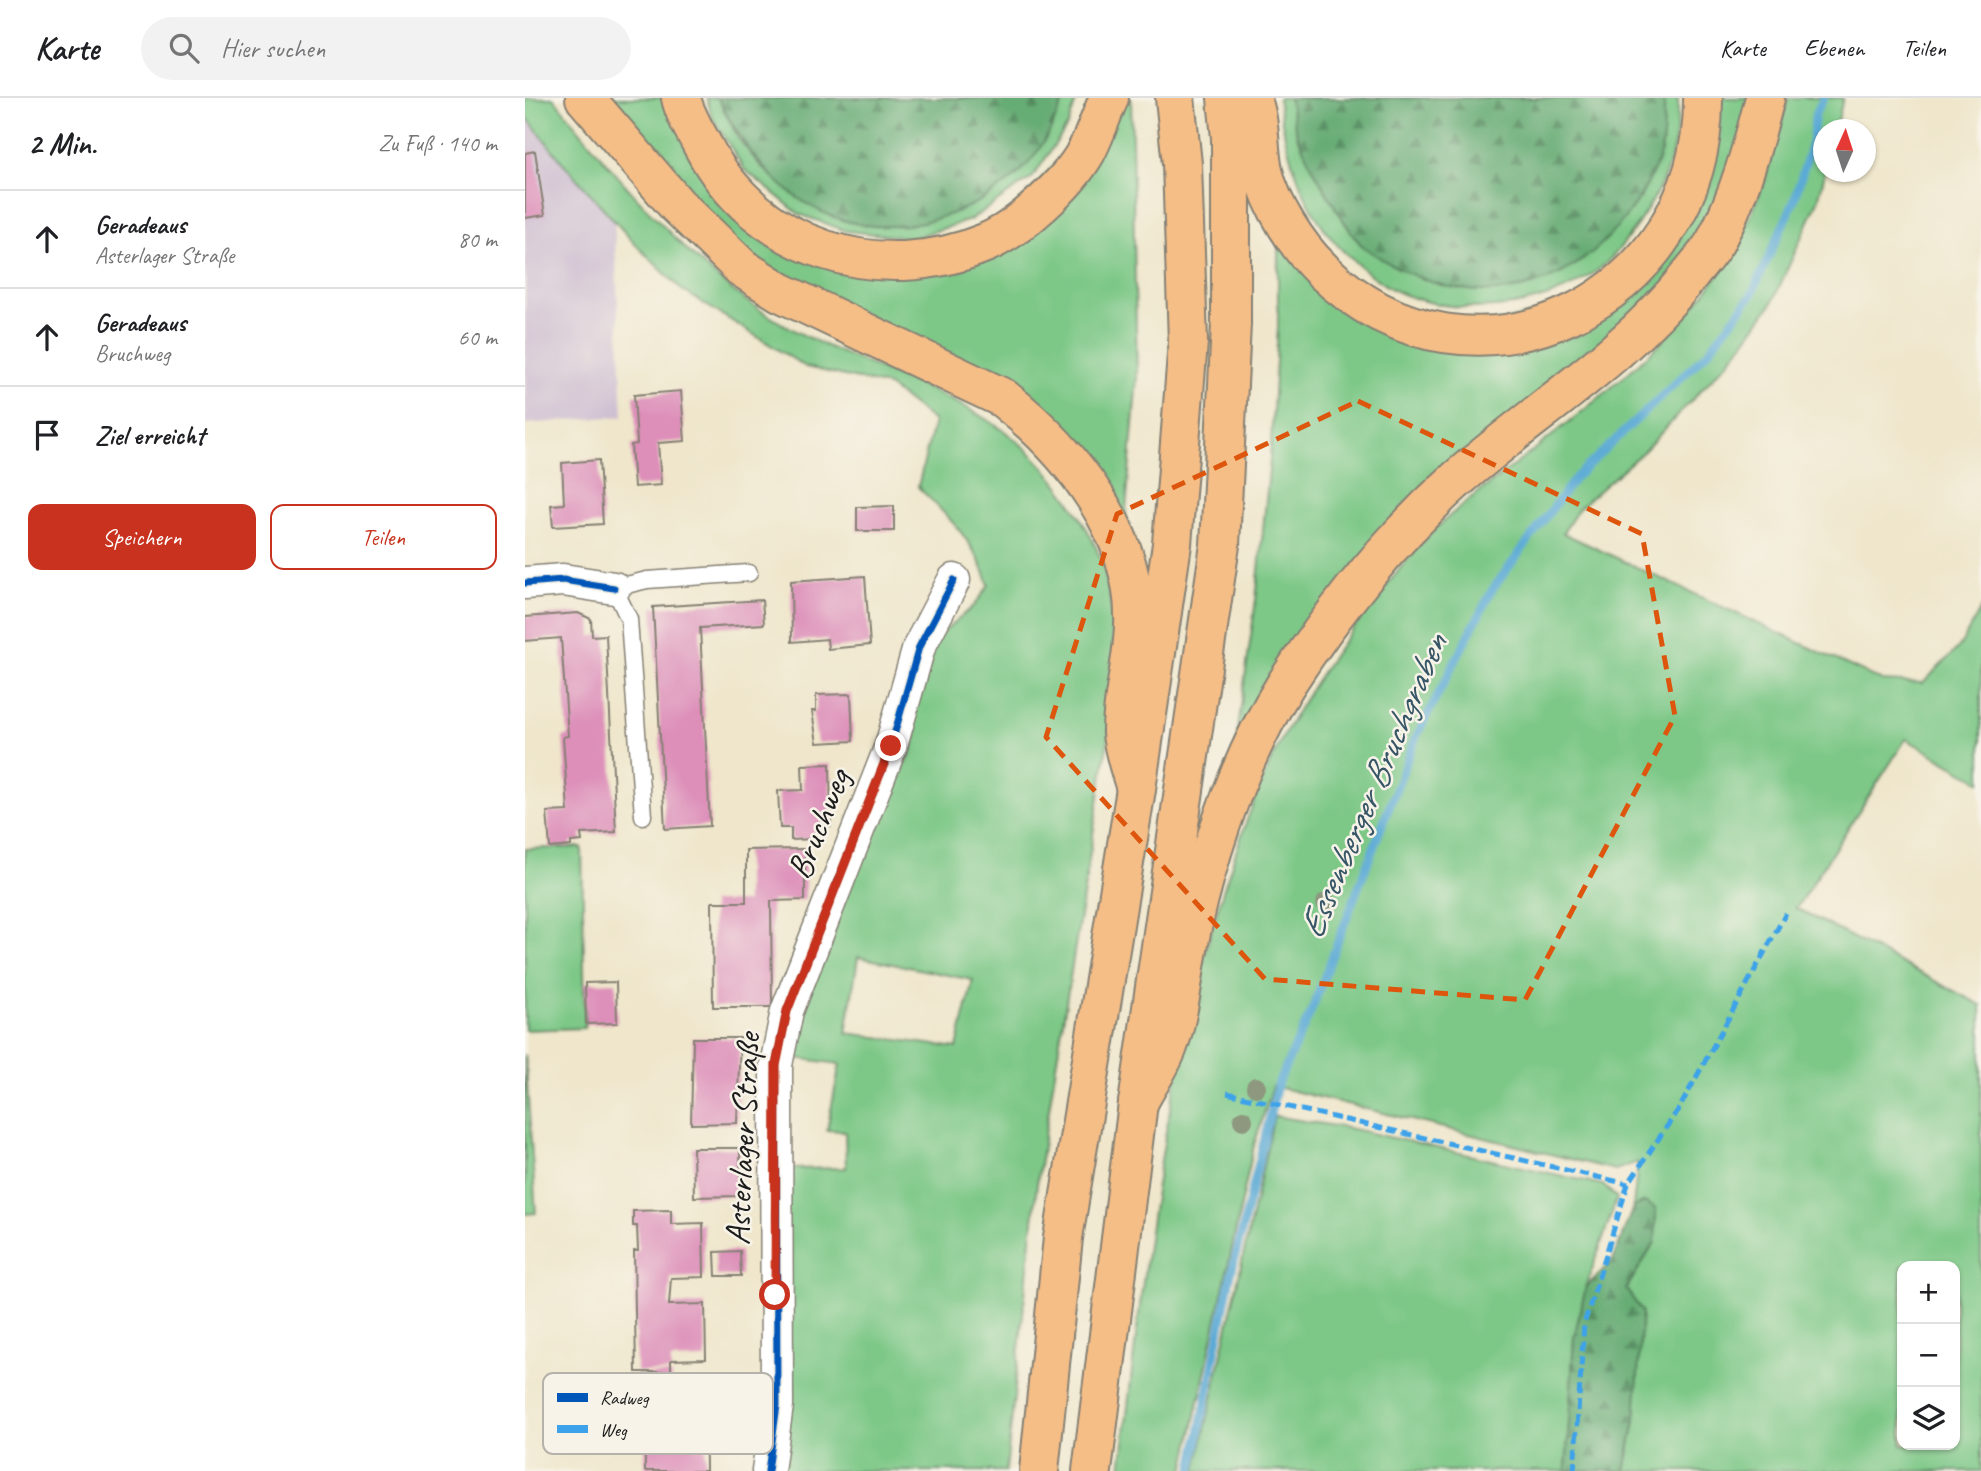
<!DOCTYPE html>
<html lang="de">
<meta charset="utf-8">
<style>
:root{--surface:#fff;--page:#f2f2f2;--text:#202124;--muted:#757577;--line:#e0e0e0;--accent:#c8321e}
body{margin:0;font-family:Caveat,sans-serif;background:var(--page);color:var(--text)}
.controls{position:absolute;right:21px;bottom:21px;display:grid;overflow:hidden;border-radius:14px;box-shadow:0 2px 5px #0004}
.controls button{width:63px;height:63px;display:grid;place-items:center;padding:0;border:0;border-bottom:2px solid var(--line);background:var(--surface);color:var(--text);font:35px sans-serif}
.compass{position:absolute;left:1288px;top:21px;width:63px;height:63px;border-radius:50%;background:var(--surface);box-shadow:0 2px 5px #0004;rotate:3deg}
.stop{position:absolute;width:21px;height:21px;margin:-16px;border:5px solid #c8321e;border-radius:50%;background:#fff}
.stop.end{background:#c8321e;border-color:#fff;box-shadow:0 2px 7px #0008}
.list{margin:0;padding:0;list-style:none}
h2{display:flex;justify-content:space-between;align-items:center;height:91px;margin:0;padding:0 28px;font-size:30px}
h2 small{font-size:23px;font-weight:400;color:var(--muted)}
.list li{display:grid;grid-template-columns:46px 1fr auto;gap:21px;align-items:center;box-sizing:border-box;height:98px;padding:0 28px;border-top:2px solid var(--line)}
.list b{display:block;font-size:26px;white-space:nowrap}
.list p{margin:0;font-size:23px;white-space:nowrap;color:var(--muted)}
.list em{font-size:23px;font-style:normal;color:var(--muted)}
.actions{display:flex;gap:14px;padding:21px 28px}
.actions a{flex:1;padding:16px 0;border:2px solid var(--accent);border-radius:14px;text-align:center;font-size:24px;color:var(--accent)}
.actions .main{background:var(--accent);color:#fff}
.icon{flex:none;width:38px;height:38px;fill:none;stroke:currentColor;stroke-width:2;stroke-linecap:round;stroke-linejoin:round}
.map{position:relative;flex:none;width:1456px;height:1373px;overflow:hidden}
header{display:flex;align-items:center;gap:42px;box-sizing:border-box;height:98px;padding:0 35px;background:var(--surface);border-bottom:2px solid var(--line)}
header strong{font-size:33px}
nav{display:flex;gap:38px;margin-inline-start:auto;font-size:24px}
.search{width:490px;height:63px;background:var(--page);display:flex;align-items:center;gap:18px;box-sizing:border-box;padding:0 24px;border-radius:38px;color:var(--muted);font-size:26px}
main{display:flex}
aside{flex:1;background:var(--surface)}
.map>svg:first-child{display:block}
</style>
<header>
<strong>Karte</strong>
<div class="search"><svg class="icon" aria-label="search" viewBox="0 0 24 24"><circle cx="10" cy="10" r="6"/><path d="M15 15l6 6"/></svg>Hier suchen</div>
<nav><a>Karte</a><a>Ebenen</a><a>Teilen</a></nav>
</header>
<main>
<aside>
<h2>2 Min.<small>Zu Fuß · 140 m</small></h2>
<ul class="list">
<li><svg class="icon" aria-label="ahead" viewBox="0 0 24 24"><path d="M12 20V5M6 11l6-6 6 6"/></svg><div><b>Geradeaus</b><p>Asterlager Straße</p></div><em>80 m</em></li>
<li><svg class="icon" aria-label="ahead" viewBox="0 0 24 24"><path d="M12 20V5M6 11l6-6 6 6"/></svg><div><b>Geradeaus</b><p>Bruchweg</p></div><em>60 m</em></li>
<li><svg class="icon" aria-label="arrive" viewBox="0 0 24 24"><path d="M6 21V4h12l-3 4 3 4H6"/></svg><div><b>Ziel erreicht</b></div></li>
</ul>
<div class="actions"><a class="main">Speichern</a><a>Teilen</a></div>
</aside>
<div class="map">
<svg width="1456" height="1373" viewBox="0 0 1456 1373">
<defs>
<pattern id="forest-firs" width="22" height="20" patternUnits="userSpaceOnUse" patternTransform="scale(1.75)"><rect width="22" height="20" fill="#66ac74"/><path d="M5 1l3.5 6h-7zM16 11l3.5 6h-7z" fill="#538b5e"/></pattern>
</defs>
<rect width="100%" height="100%" fill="#f7f3e8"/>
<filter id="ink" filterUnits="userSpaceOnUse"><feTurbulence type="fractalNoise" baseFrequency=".0143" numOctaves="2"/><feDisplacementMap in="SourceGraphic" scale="14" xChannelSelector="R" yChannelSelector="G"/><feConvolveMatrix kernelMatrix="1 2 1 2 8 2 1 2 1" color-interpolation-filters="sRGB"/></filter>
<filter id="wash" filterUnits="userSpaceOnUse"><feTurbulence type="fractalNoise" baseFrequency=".00686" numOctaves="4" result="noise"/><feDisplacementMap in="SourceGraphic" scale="28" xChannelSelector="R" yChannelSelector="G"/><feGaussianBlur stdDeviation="1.57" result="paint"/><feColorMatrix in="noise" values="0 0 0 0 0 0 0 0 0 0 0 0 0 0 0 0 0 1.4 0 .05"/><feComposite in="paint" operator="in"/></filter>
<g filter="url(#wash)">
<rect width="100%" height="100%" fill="#efe6cb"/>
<path fill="#cebed1" d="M 0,15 L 89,123 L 98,318 L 0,326 Z"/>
<g fill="#7dc887" stroke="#4c7252" stroke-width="2" fill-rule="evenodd">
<path d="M 0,0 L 29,0 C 81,67 157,157 226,206 C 277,242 335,262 392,286 C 464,318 507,343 550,411 C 564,433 577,457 582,483 C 592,530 588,582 585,630 L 512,1086 L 481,1373 L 254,1373 L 262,1071 L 321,1070 L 320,1033 L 302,1032 L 315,966 L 263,959 L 268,922 L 402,548 L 450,507 L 464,487 C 451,445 424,419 393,389 L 409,323 L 363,288 L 281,269 L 157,192 L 110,146 L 38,65 L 0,17 ZM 333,859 L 448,882 L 432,950 L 321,935 Z"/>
<path d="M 73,0 L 145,0 L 210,112 L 426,174 L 594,0 L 606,0 L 612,278 L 599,437 L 541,347 L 217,154 Z"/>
<path d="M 182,0 L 193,0 L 213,40 L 237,70 L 271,98 L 309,119 L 350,128 L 388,126 L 535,12 L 539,0 L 552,0 L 543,27 L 508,79 L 445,122 L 388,140 L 321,133 L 274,116 L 219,71 L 186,17 Z"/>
<path d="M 753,0 L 764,0 L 773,41 L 1115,101 L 1136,53 L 1140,0 L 1153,0 C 1154,51 1142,82 1114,124 C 1102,141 1090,159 1073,172 C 1018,212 943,220 880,197 C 858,189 836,170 819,154 C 779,114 760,54 753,0 Z"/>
<path d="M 1188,0 L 1229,0 L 1199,94 L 1140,188 L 994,318 L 708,665 L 731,502 L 745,362 L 753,229 L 753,145 L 901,242 L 1111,190 Z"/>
<path d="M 1263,0 L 1318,0 L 1311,31 L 1298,32 L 1300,74 L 1293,103 L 1247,205 L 1211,255 L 1120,352 L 1054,410 L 1038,435 L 1357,583 L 1398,585 L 1434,549 L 1456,511 L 1456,684 L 1381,641 L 1272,809 L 1269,809 L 1456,907 L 1456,1373 L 1100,1373 L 1110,1323 L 1101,1191 L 1130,1144 L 1131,1111 L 1120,1104 L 1108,1109 L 1113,1064 L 1090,1072 L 748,988 L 729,1047 L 659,1373 L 596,1373 C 616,1181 641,977 698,793 C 716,738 734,681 763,630 C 797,568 842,510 888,455 C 921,415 968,384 1009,352 C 1086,290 1172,227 1217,136 C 1239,93 1251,46 1263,0 ZM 1377,1168 L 1430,1168 L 1430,1347 L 1377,1347 Z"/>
<path d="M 57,749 L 60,930 L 0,932 L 0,751 Z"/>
<path d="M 0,956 L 11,1115 L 0,1116 Z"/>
<path d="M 749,1018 L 828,1031 L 1078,1087 L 1092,1100 L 1061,1189 L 1049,1240 L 1041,1373 L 671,1373 Z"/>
</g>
<g fill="url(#forest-firs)" stroke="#416448" stroke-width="2">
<path d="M 193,0 L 539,0 C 530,25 516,54 496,73 C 449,117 371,143 309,119 C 253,98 218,50 193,0 Z"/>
<path d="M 764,0 L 1140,0 C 1138,17 1140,37 1136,53 C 1129,78 1114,102 1098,122 C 1029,210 928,213 840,150 C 824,138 782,62 774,41 C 769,29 767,13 764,0 Z"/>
<path d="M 1120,1104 L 1131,1111 L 1130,1144 L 1101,1191 L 1117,1213 L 1110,1323 L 1100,1373 L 1041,1373 L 1049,1240 L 1061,1189 L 1088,1162 L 1108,1109 Z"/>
</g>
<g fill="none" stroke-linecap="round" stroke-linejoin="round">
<path stroke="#5caad6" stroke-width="8" d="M 667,1373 L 705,1181 L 753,985 L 785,916 L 891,639 L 967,492 L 1050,380 L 1182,255 L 1226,198 L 1269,103 L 1287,43 L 1290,16 L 1299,0"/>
</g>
<g id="blocks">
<g fill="#dd8fb9">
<path d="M 10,53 L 20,117 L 0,120 L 0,55 Z"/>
<path d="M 156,293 L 160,343 L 133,345 L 136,387 L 109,389 L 106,347 L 112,346 L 109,297 Z"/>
<path d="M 74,362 L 78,426 L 28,429 L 26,407 L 39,406 L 37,365 Z"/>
<path d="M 369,408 L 369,433 L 332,433 L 332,409 Z"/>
<path d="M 340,478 L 345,547 L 303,551 L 302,541 L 267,544 L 266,483 Z"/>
<path d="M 237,502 L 239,526 L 175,530 L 185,728 L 140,731 L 128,509 Z"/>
<path d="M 53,515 L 66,521 L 67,538 L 81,537 L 91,734 L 56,736 L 57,743 L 46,744 L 46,748 L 25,750 L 22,714 L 43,713 L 38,639 L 43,638 L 36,540 L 0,543 L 0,519 Z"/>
<path d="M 326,596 L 328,643 L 292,645 L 287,613 L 291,613 L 291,597 Z"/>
<path d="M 305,666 L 306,728 L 290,729 L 290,741 L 266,742 L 266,730 L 255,730 L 253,693 L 278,692 L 277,667 Z"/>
<path d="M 280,751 L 280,802 L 246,803 L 247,909 L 188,909 L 187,804 L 221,804 L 221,752 Z"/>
<path d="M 91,884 L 92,925 L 61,926 L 60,885 Z"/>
<path d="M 168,940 L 215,940 L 212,1025 L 166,1026 Z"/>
<path d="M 168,1050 L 215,1050 L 216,1098 L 169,1099 Z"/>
<path d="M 146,1112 L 146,1126 L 178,1125 L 179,1179 L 146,1180 L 144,1207 L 180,1206 L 181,1261 L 146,1262 L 146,1274 L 111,1274 L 109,1153 L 113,1153 L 112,1128 L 108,1128 L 108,1113 Z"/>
<path d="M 215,1153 L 216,1178 L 191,1178 L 190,1154 Z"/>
<path d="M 146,1276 L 146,1289 L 180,1289 L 181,1373 L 120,1373 L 119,1277 Z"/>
</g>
</g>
</g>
<g filter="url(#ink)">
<use href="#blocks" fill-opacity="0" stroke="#868174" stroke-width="2"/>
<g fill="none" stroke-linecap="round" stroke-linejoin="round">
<g stroke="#868174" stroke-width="19">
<path id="service" d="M 118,718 L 104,521 L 89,490 L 122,482 L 224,475"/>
</g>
<g stroke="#868174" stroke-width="35">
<g id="minor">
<path d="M 0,485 L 38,482 L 89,490"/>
<path d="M 243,1373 L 252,1307 L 251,967 L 262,913 L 366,648 L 394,549 L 429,482"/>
</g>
</g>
<g stroke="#868174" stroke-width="42">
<g id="trunk">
<path d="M 514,1373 L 538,1140 L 611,691 L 647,446 L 663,244 L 657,66 L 650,0"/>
<path d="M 567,1373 L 613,1005 L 695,447 L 706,226 L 706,40 L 702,0"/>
</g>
</g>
<g stroke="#868174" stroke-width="42">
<g id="motorway">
<path d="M 60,0 L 152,107 L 217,170 L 255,194 L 478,300 C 546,354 613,436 609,528 C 608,564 597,599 597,634 C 598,653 606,673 611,691"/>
<path d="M 156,0 C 160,17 170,33 178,48 C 231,151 354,189 460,145 C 494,131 543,86 561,54 C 570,37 576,18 584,0"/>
<path d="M 726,0 C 736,22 733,50 738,73 C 746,107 772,148 797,172 C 947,318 1180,203 1178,0"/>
<path d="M 613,1005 C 622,987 635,969 642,951 C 656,915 659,863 668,825 C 687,743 716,658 761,586 C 809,512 864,443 929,384 C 1007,315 1098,261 1164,178 C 1172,167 1183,156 1190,144 C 1214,99 1227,50 1240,0"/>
</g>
</g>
<use href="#service" stroke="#fff" stroke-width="16"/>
<use href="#minor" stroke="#fff" stroke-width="32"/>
<use href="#trunk" stroke="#f6be87" stroke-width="38"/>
<use href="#motorway" stroke="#f6be87" stroke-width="38"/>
<g stroke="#3da2ea" stroke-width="5" stroke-dasharray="10 5" stroke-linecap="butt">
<path d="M 702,995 L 1103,1086"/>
<path d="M 1049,1373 L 1059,1226 L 1103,1086 L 1155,1009 L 1261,815"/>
</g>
<g stroke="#f7f3e8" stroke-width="11">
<g id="cycleway">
<path d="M 0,485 L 38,482 L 89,490"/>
<path d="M 243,1373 L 252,1307 L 251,967 L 262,913 L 366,648 L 394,549 L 429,482"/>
</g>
</g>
<use href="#cycleway" stroke="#0057b8" stroke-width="7"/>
</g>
<g fill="#8e987f">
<circle cx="801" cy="805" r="10"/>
<circle cx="731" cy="989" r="10"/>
<circle cx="718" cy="1022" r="10"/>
</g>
</g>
<g fill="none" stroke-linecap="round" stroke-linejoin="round" filter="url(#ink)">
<path stroke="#c8321e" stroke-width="9" d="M 250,1197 L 251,967 L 262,913 L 366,648"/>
</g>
<path fill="none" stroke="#de560d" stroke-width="5" stroke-dasharray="14 9" stroke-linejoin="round" d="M 833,303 L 1117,436 L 1150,618 L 1000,902 L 740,881 L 521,639 L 592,416 Z"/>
<g text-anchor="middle" stroke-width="5" stroke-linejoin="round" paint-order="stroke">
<g font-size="35" fill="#1c1c1c" stroke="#f7f3e8">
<text transform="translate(293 726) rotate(-68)" y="12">Bruchweg</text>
<text transform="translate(217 1041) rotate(-87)" y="12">Asterlager Straße</text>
</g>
<g font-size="37" font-style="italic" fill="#365566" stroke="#f7f3e8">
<text transform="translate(847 688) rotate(-67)" y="13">Essenberger Bruchgraben</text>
</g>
</g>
<rect x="18" y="1275" width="230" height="81" rx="10" fill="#f7f3e8" stroke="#b5b2ab" stroke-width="2"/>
<rect x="32" y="1295" width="31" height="9" fill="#0057b8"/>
<rect x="32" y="1327" width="31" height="8" fill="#3da2ea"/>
<g font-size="19" fill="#1c1c1c">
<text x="75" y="1306">Radweg</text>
<text x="75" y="1338">Weg</text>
</g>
</svg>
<div class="controls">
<button>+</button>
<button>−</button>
<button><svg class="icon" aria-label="layers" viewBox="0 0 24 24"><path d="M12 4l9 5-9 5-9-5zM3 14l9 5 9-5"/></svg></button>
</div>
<svg class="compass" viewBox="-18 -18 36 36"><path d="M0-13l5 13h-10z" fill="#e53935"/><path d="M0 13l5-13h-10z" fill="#757577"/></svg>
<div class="stop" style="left:250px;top:1197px"></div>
<div class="stop end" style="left:366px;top:648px"></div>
</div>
</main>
